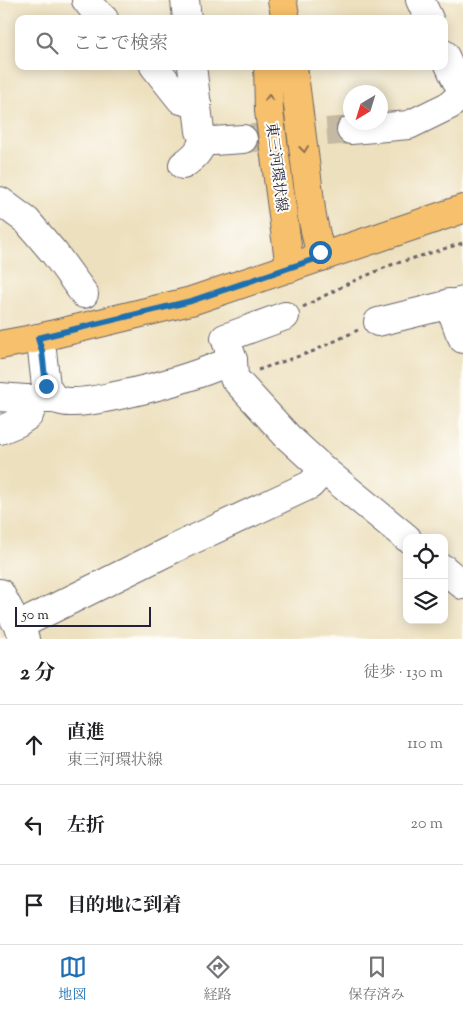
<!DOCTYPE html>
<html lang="ja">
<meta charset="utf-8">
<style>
:root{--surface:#fff;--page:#f2f2f2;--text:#202124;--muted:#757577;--line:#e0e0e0;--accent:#1f6fb2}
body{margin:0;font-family:"Sorts Mill Goudy","Noto Serif JP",serif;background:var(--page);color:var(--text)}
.controls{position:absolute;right:15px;bottom:15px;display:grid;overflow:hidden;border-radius:10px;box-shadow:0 2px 12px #0003}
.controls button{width:45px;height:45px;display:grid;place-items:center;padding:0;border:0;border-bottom:1px solid var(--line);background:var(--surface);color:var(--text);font:25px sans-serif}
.compass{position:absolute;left:343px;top:85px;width:45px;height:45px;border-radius:50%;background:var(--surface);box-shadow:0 2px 12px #0003;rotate:218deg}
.scale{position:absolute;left:15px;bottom:12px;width:136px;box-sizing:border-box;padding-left:5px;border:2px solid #22223b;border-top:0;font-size:14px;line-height:18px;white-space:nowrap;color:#22223b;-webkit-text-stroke:4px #fdfcf7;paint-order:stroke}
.stop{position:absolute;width:15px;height:15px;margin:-11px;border:4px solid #1f6fb2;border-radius:50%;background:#fff}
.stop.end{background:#1f6fb2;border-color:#fff;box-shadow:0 1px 5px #0008}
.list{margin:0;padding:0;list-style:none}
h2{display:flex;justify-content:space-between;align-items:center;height:65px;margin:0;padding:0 20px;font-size:21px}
h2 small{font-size:16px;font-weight:400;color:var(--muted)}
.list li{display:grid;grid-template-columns:32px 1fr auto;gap:15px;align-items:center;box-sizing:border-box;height:80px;padding:0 20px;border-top:1px solid var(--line)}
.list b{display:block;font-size:19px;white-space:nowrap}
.list p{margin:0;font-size:16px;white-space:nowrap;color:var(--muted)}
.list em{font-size:16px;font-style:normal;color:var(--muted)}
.icon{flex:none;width:28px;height:28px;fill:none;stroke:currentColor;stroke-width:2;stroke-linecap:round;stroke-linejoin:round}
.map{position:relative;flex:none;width:463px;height:639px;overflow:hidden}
.search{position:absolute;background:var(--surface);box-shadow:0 2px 12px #0003;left:15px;right:15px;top:15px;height:55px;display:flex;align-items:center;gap:12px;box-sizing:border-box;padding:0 18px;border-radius:10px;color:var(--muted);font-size:19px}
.sheet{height:305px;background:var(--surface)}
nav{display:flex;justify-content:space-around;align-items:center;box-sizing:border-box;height:70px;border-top:1px solid var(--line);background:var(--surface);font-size:14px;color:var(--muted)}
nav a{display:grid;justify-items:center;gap:2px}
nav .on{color:var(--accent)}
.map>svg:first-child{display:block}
</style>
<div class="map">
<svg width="463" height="639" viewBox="0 0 463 639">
<rect width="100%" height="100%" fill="#fdfcf7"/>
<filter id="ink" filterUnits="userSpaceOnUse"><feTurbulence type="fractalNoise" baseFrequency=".02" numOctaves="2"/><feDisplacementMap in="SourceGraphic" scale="10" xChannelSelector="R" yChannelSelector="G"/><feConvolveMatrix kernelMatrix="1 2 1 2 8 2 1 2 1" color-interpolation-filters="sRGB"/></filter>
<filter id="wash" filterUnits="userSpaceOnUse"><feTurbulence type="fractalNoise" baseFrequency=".0096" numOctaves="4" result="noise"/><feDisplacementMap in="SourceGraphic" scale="20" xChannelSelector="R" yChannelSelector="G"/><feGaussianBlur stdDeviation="1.12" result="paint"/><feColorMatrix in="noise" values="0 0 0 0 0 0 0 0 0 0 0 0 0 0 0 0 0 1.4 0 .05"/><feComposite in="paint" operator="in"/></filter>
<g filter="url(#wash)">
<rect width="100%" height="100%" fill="#ede0be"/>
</g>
<g filter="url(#ink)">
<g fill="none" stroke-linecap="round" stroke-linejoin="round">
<path stroke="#c4baa4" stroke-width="28" stroke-dasharray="28 14" stroke-linecap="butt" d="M 243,139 L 351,130"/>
<g stroke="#696469" stroke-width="30">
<g id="minor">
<path d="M 86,0 L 94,10 L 104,19"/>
<path d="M 185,0 L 187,19"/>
<path d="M 420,0 L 429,19"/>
<path d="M 444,54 L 456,80 L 463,88"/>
<path d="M 154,66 L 181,100 L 197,104"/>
<path d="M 192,66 L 200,131 L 204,139 L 213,141 L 243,139"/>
<path d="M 351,130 L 409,125 L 450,105 L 463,93"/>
<path d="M 183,165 C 194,157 199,153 204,139"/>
<path d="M 0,201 L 27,221 L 55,254 L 84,294"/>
<path d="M 449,303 L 459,331 L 463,339"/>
<path d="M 285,316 L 225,338 L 233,360 L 234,378 L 288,437 L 324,470 L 407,538"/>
<path d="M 378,322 L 463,301"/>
<path d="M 38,338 L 42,351 L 46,386 L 54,399 C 59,400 64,402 69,402 C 84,403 100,399 115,396 C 155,388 196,376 233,360"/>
<path d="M 0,397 L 25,399 L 54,399"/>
<path d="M 0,430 L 17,423 L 29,415 L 35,399"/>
<path d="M 444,569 L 463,585"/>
<path d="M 0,593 L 25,639"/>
<path d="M 18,626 L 175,548 L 310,485 L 324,470"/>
</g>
</g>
<g stroke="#696469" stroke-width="30">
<g id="major">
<path d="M 282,0 L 286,19"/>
<path d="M 268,66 L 269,111 L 290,268"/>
<path d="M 293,66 L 312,217 L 321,257"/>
<path d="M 0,345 L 38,338 L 191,301 L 463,209"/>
</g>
</g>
<g stroke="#696469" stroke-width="3" stroke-dasharray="4 4" stroke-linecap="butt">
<path d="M 303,307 L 347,284 L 391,265 L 463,243"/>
<path d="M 258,370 L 314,351 L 358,330"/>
</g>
<use href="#minor" stroke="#fff" stroke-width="28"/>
<use href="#major" stroke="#f7c06c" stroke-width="28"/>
</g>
<defs><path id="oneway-chevron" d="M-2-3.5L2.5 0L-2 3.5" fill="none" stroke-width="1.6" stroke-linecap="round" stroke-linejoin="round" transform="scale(1.25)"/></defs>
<g stroke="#8c7154">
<use href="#oneway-chevron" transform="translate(269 98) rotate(-92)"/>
<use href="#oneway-chevron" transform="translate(304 149) rotate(83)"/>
</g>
</g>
<g fill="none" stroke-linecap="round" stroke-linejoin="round" filter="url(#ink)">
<path stroke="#1f6fb2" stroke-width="6" d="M 46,386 L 42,351 L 38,338 L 191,301 L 321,257 L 320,252"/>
</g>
<g text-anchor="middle" stroke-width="4" stroke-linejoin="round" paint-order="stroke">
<g font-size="15" fill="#22223b" stroke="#fdfcf7">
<text transform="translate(277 167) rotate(83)" y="5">東三河環状線</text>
</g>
</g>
</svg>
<div class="controls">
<button><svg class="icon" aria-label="locate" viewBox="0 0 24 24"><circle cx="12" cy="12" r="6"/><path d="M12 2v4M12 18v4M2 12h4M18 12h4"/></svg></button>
<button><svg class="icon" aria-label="layers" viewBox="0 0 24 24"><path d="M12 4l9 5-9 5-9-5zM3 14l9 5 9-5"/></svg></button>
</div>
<svg class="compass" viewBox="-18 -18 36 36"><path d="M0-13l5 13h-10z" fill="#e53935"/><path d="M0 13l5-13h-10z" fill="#757577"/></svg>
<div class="scale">50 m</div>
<div class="stop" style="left:320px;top:252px"></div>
<div class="stop end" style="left:46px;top:386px"></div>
<div class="search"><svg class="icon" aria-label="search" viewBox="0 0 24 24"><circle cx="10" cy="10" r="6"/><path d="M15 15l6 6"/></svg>ここで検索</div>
</div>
<section class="sheet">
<h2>2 分<small>徒歩 · 130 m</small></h2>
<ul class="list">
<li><svg class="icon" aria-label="ahead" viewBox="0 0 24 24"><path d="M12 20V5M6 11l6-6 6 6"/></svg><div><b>直進</b><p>東三河環状線</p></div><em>110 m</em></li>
<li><svg class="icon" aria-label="left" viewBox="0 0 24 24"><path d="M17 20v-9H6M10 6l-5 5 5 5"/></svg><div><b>左折</b></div><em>20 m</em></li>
<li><svg class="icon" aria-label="arrive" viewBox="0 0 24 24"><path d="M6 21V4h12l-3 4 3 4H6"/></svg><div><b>目的地に到着</b></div></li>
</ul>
</section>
<nav>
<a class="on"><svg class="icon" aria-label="map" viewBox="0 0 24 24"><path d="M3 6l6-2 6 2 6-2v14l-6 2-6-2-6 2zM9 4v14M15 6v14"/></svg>地図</a>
<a><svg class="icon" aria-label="directions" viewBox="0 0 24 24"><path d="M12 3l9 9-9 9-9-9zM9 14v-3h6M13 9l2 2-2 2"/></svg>経路</a>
<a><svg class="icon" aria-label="saved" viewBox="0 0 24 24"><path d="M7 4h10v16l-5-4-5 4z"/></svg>保存済み</a>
</nav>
